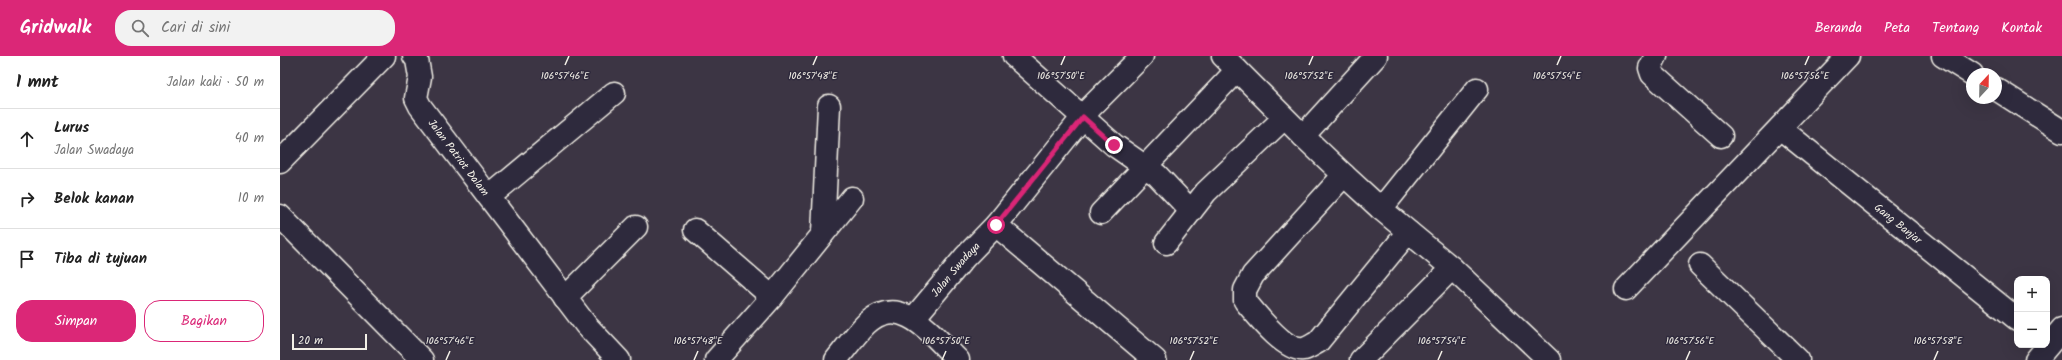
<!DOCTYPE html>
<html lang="id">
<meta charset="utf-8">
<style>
:root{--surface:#fff;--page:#f2f2f2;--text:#222;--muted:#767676;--line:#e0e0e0;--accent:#db2777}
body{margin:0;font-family:Kalam,sans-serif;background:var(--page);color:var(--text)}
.controls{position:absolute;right:12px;bottom:12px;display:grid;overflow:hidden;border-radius:8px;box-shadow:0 4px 16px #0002}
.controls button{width:36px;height:36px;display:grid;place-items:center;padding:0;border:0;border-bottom:1px solid var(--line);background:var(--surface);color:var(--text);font:20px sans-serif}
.compass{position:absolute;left:1686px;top:12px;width:36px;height:36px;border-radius:50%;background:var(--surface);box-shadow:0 4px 16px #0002;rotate:22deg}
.scale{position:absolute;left:12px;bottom:10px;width:75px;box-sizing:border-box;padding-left:4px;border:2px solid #f4f1e8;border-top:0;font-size:11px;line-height:14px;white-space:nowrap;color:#f4f1e8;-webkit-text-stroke:3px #2f2a3d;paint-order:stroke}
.stop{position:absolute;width:12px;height:12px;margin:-9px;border:3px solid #db2777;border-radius:50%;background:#fff}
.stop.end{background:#db2777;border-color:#fff;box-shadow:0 1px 4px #0008}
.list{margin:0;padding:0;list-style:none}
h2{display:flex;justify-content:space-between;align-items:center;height:52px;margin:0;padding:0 16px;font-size:17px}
h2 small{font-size:13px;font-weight:400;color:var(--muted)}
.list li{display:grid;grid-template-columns:26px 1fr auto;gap:12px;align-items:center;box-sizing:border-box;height:60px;padding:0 16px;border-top:1px solid var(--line)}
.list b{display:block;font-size:15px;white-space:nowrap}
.list p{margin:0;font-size:13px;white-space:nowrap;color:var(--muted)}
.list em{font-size:13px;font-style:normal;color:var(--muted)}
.actions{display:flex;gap:8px;padding:12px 16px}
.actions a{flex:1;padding:9px 0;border:1px solid var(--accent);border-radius:16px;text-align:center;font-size:14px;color:var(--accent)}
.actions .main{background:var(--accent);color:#fff}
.icon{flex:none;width:22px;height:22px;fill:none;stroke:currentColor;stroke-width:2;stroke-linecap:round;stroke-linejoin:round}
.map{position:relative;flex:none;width:1782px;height:304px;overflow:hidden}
header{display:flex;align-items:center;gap:24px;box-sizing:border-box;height:56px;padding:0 20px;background:var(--accent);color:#fff}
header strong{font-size:19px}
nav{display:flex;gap:22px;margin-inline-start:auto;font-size:14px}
.search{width:280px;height:36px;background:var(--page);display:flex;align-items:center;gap:10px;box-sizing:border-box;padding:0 14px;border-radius:16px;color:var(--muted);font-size:15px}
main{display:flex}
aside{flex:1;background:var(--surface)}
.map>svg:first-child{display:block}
</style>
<header>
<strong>Gridwalk</strong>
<div class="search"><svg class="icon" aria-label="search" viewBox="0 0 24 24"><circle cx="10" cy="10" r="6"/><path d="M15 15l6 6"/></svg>Cari di sini</div>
<nav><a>Beranda</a><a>Peta</a><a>Tentang</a><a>Kontak</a></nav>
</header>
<main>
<aside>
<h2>1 mnt<small>Jalan kaki · 50 m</small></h2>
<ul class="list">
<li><svg class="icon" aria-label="ahead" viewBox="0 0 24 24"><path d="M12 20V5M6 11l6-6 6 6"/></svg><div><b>Lurus</b><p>Jalan Swadaya</p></div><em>40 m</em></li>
<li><svg class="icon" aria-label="right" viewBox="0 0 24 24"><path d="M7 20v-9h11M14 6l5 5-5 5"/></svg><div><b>Belok kanan</b></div><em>10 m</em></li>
<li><svg class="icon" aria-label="arrive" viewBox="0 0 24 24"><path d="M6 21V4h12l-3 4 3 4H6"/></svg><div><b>Tiba di tujuan</b></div></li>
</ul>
<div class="actions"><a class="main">Simpan</a><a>Bagikan</a></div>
</aside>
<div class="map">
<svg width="1782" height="304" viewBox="0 0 1782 304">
<rect width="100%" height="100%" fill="#3c3544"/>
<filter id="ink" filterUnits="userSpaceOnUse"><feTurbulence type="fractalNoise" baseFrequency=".025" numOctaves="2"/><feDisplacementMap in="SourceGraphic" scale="8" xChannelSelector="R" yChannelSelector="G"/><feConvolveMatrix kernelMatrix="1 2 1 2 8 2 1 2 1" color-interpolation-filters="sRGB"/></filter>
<g filter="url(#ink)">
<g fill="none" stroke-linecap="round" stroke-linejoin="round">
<g stroke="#f4f1e8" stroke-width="25">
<g id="minor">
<path id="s1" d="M 134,0 L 137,4 L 140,21 L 136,42 L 140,50 L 306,269 L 339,304"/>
<path d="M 734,0 L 834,89 L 877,119 L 911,155"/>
<path d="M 943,0 L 1023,80 L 1064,119 L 1101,153 L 1172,212 L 1269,304"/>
<path d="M 1376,0 L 1370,12 L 1372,18 L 1441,80"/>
<path d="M 1663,0 L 1692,18"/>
<path d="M 1716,33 L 1782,75"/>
<path id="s2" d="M 1500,72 L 1737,263"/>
<path d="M 1023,80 L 1096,0"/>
<path d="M 0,106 L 104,0"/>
<path d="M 1064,119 L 973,219 L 965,234 L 965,245 C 976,258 1005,296 1024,293 C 1028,292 1034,288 1038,286 L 1128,176"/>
<path d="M 209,141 L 334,37"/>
<path d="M 1101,153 L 1197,33"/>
<path d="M 821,157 L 957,14"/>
<path d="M 0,160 L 142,304"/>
<path d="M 716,169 L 875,304"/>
<path d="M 415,174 L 492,241"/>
<path d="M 543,177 L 549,50"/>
<path d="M 886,187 L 926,136 L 1004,62"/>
<path d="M 1420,209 L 1518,304"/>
<path d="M 1346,233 L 1568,0"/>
<path d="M 285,242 L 356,171"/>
<path id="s3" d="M 634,262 L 685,201 L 716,169 L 811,51 L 862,0"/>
<path d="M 436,304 L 492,241 L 572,142"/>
<path d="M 556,304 C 566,292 575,279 586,268 C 621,235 653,280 678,304"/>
<path d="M 1081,304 L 1172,212"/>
<path d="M 1756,304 L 1782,273"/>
</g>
</g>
<use href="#minor" stroke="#2f2a3d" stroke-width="22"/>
</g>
</g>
<g fill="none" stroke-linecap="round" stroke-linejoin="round" filter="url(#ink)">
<path stroke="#db2777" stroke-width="5" d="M 716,169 L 803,61 L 834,89"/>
</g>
<path fill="none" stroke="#f4f1e8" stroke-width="1.5" d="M 285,9 L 289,0M 533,9 L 537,0M 781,9 L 785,0M 1029,9 L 1033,0M 1277,9 L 1281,0M 1525,9 L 1529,0M 166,304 L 170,295M 414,304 L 418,295M 662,304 L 666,295M 910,304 L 914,295M 1158,304 L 1162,295M 1406,304 L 1410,295M 1654,304 L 1658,295"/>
<g text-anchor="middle" stroke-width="3" stroke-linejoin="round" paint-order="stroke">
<g font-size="11" fill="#f4f1e8" stroke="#2f2a3d">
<text dy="4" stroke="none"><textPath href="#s1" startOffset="117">Jalan Patriot Dalam</textPath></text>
<text dy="4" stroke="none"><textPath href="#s2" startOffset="152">Gang Banjar</textPath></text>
<text dy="4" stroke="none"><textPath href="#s3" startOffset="64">Jalan Swadaya</textPath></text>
</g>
</g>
<g font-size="10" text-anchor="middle" fill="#f4f1e8" stroke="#2f2a3d" stroke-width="3" stroke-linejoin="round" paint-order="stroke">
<text x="781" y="23">106°57'50"E</text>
<text x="1029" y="23">106°57'52"E</text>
<text x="1277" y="23">106°57'54"E</text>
<text x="285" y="23">106°57'46"E</text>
<text x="533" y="23">106°57'48"E</text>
<text x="1525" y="23">106°57'56"E</text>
<text x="170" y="288">106°57'46"E</text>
<text x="418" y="288">106°57'48"E</text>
<text x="666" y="288">106°57'50"E</text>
<text x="914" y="288">106°57'52"E</text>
<text x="1162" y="288">106°57'54"E</text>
<text x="1410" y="288">106°57'56"E</text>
<text x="1658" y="288">106°57'58"E</text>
</g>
</svg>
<div class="controls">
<button>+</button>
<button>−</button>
</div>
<svg class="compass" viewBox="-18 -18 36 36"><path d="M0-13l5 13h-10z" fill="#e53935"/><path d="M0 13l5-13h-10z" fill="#767676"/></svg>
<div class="scale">20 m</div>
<div class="stop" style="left:716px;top:169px"></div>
<div class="stop end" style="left:834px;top:89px"></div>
</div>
</main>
